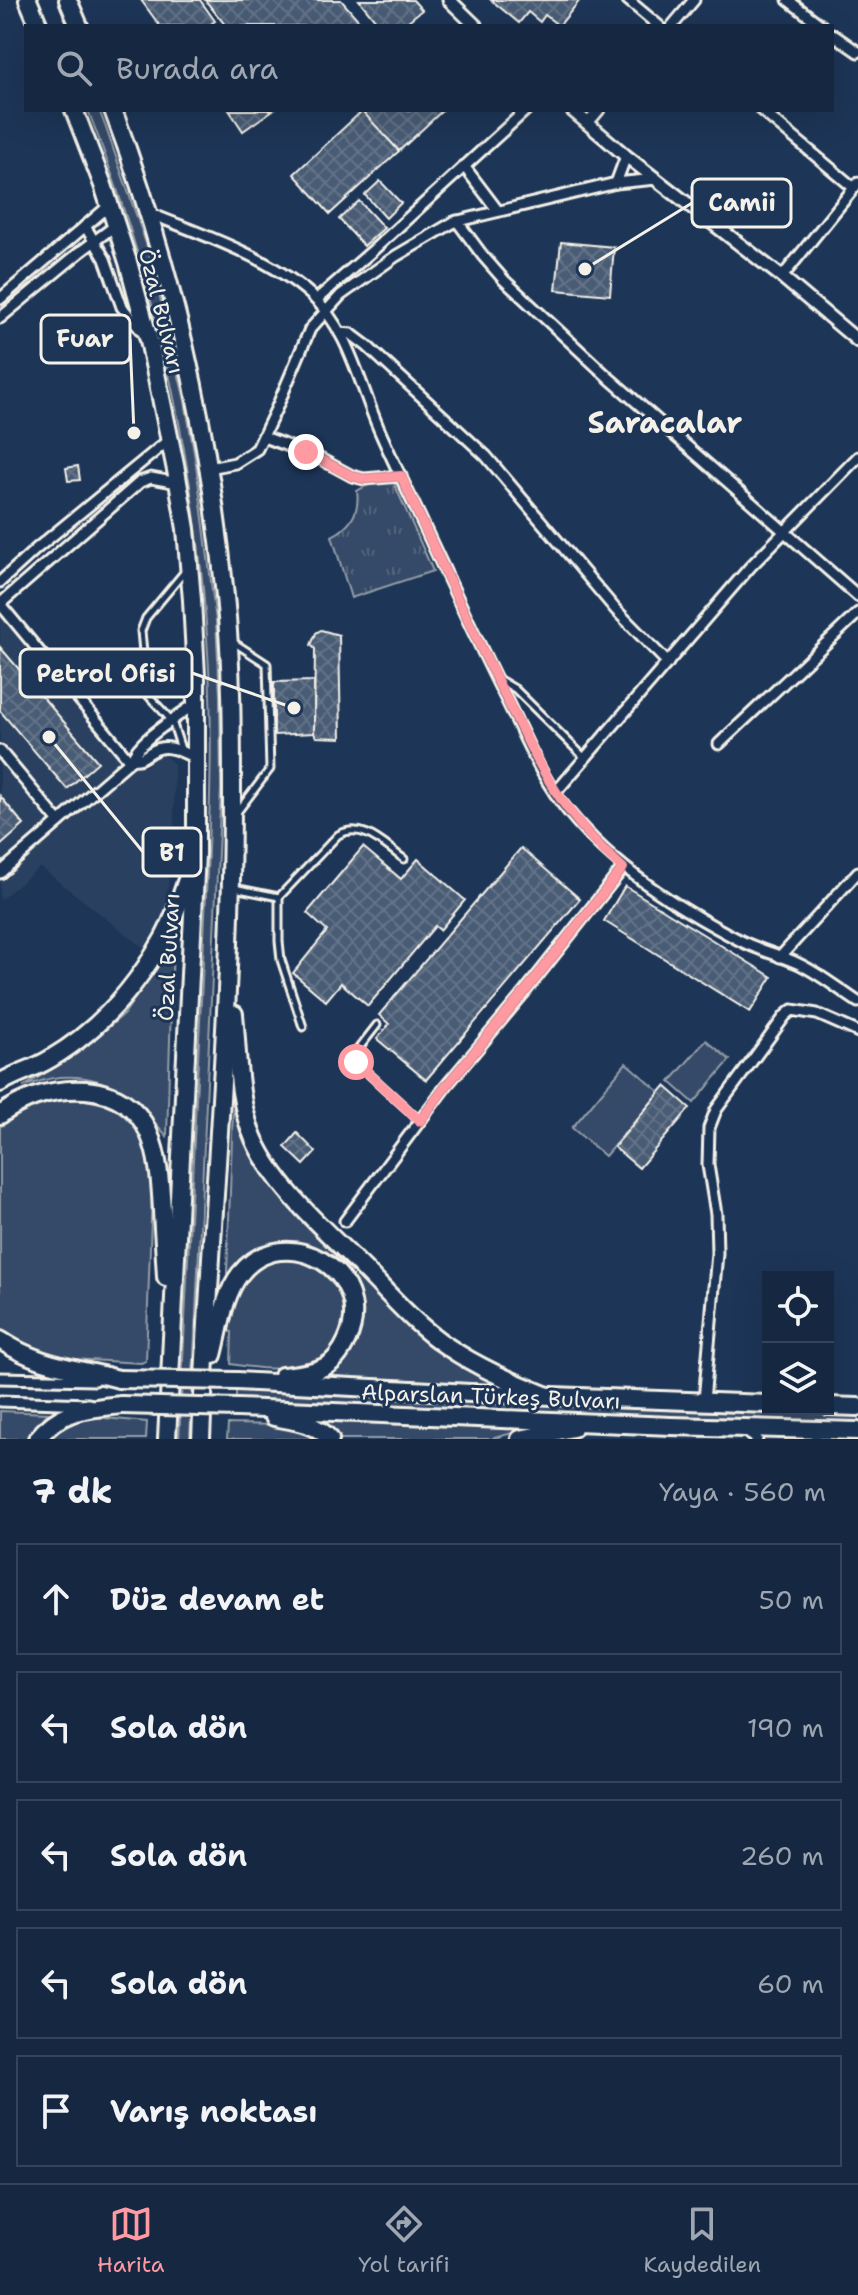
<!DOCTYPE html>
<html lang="tr">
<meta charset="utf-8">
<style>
:root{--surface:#162841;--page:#23344c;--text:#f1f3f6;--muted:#9ea6b1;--line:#35445a;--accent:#ff9aa2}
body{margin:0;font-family:"Shantell Sans",sans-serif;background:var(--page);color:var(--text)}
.controls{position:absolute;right:24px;bottom:24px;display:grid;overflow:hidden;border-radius:0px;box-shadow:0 8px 32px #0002}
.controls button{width:72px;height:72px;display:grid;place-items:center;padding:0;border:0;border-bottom:2px solid var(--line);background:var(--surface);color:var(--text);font:40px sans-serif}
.stop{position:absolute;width:24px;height:24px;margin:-18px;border:6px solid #ff9aa2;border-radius:50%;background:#fff}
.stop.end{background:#ff9aa2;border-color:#fff;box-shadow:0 2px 8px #0008}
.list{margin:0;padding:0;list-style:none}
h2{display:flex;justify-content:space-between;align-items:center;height:104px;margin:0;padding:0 32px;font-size:34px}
h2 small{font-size:26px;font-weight:400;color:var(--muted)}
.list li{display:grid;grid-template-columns:52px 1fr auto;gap:24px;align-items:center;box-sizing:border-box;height:112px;margin:0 16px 16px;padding:0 16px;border:2px solid var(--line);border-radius:0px}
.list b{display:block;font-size:30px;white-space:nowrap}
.list em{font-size:26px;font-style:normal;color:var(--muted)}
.icon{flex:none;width:44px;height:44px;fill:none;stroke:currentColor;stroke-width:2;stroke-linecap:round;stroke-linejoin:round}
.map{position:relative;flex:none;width:858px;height:1439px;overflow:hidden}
.search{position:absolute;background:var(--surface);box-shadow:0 8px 32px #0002;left:24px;right:24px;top:24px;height:88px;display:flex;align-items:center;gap:20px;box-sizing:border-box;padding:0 28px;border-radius:0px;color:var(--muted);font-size:30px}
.sheet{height:744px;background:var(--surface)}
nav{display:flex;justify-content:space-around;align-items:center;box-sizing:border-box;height:112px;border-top:2px solid var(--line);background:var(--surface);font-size:22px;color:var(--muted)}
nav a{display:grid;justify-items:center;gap:4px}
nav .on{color:var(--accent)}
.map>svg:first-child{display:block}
</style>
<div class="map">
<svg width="858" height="1439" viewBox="0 0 858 1439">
<defs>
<pattern id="park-tufts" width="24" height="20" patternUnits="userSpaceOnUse" patternTransform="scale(2)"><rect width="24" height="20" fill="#354a67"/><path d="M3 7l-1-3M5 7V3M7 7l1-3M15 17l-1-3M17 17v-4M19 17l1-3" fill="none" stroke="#53657d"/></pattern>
<pattern id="building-cross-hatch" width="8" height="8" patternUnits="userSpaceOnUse" patternTransform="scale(2)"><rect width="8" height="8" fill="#485b74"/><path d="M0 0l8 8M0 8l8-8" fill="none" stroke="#637388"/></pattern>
</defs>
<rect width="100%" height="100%" fill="#1d3557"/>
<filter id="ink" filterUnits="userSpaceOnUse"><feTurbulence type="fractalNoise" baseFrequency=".0125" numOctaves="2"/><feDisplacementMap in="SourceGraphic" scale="16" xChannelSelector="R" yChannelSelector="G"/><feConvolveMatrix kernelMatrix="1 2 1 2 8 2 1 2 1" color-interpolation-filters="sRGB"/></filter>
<g filter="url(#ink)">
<path fill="#2a4060" d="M 0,591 L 145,767 L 157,756 L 166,757 L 174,764 L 174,830 L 165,913 L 149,952 L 40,867 L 0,900 Z"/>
<g fill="#354a67" stroke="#949ea8" stroke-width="2">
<path d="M 88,110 L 99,110 L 106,128 L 149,252 L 185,401 L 196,464 L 216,621 L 220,696 L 221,789 L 190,1439 L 179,1439 C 187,1279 196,1119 203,960 C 207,863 214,766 209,669 C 199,478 158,288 88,110 Z"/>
<path d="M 173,943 L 167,1136 C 135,1101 113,1073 60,1077 C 48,1078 34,1083 23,1087 L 78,1053 L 124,1014 Z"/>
<path d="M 706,1040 L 730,1060 L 694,1103 L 670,1082 Z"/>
<path d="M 626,1063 L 660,1092 L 605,1156 L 572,1128 Z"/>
<path d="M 63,1099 C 114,1098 135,1116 153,1162 L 146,1361 L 141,1363 L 72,1359 L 39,1353 L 0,1332 L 0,1127 C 20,1112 39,1105 63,1099 Z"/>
<path d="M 236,1109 L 252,1151 L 266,1176 L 280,1195 L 316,1233 L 414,1331 L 466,1369 L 503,1385 L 324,1376 C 381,1333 375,1260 299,1245 L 232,1274 L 227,1273 L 233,1110 Z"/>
<path d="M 287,1258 C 303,1260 321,1264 332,1277 C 356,1304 347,1352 311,1364 C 289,1372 254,1368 231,1364 L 232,1332 L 229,1331 C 234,1289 244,1267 287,1258 Z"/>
<path d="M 236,1390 L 858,1415 L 858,1424 L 236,1400 Z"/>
<path d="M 0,1411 L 48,1413 L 26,1439 L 0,1439 Z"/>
<path d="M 93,1417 L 147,1422 L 146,1439 L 47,1439 C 62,1426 74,1420 93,1417 Z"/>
<path d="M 329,1418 L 526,1429 L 491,1439 L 340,1439 L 323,1423 L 321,1419 Z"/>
<path d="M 228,1424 C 258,1425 292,1421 317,1439 L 227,1439 Z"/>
</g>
<path fill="url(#park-tufts)" stroke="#949ea8" stroke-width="2" d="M 383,481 L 393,481 L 433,571 L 351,598 L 332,536 C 350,527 360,512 357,491 L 366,486 Z"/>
<g fill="url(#building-cross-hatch)" stroke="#f4f1e8" stroke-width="2">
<path d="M 141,0 L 200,0 L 215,21 L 208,26 L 160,26 Z"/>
<path d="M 205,0 L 341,0 L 361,23 L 358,26 L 226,26 Z"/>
<path d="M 359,0 L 413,0 L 422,10 L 402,26 L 380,26 Z"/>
<path d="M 491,0 L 580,0 L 559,26 L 545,15 L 540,22 L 528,12 L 519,23 Z"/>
<path d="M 229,110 L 273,110 L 243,131 Z"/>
<path d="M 361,110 L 443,110 L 399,151 Z"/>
<path d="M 362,111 L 399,151 L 330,214 L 294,174 Z"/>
<path d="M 380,181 L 401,203 L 386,218 L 365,195 Z"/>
<path d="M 359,201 L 384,228 L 364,246 L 339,219 Z"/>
<path d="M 561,242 L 614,247 L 610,295 L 556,290 Z"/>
<path d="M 78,466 L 80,480 L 68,481 L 66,468 Z"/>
<path d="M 321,630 L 339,635 L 341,738 L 316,737 L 314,733 L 315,649 L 311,645 L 316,633 Z"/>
<path d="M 0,647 L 98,762 L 67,789 L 0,711 Z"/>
<path d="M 314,681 L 314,733 L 274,735 L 274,682 Z"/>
<path d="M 0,796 L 24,825 L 0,846 Z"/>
<path d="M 363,847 L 401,879 L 418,859 L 465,900 L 440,930 L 435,926 L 368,1006 L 341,983 L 326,1001 L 293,973 L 327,931 L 307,913 Z"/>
<path d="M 521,848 L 580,899 L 426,1080 L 377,1039 L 389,1024 L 379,1015 Z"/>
<path d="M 625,886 L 772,977 L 750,1012 L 604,921 Z"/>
<path d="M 665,1086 L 690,1108 L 639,1168 L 614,1147 Z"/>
<path d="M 297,1133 L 316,1152 L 304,1165 L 285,1147 Z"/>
</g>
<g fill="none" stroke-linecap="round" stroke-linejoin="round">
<g stroke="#f4f1e8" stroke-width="11">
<g id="service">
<path d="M 233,642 L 267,664 L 270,769 L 238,811"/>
<path d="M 498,679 L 515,689 L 585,758"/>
<path d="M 181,749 L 172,721 L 147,694 L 141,631 L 146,618 L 186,570"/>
<path d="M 234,888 L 279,897 L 279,941 L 281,960 L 303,1027"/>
<path d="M 279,897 L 338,835 C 363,821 384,845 404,859"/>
<path d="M 377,1025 L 356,1052 L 355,1057 L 356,1062 L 419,1120"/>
</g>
</g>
<g stroke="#f4f1e8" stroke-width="15">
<g id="minor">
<path d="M 628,0 L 659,26"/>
<path d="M 788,0 L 822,26"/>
<path d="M 672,26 L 694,0"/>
<path d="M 832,34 L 858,52"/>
<path d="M 761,110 L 854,188"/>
<path d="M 588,123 L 599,110"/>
<path d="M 626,156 L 616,183 L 656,179"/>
<path d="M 464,166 L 498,211"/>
<path d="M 148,213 C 199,233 269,257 310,294 C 348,328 359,382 378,427 C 392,460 409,493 424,526 C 450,582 476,639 504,695 C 524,734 540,777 568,811 C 614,868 676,907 741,941 C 759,950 779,955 797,963 C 819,973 838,989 858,1002"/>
<path d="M 457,221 L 483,256 L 504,280 L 609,378 L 858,596"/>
<path d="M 85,226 L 105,259 L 122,307 L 144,334"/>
<path d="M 782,277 L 858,183"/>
<path d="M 0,299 L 110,205"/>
<path d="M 316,300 L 371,252 L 526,110"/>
<path d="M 0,318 L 80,252 L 116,225"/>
<path d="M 340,333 L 351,334 L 367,346 L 486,456 L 616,610 L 668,663"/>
<path d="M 264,437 L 315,456 L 352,476 L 364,479 L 401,476"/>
<path d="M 209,468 L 235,463 L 257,449 L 277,407 L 310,329 L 341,295 L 396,256 L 454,222 L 616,183"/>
<path d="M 0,582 L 36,549 L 170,439"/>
<path d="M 0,604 L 140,482 L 151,478 L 178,483"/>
<path d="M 0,604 L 130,761"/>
<path d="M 719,744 L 858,613"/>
<path d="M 0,751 L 59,822"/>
<path d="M 132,759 C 141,760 143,757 151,752 C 167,742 180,751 195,758"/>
<path d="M 555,793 L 750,567 L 858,457"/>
<path d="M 0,873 L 132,759 C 139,739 178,717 196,703"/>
<path d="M 780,957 L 858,872"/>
<path d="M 345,1221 L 446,1086 L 523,994 L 623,868"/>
<path d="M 0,1378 L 95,1380"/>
<path d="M 0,1401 L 89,1404"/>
<path d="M 704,1401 L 717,1253 L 716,1214 L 708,1165 L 709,1128 L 716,1110 L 785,1016 L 792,1010 L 817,1014 L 858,1032"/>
<path d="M 742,1429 L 757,1439"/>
</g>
</g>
<g stroke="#f4f1e8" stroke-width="17">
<g id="tertiary">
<path d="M 449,0 L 476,26"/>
<path d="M 572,110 L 626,156 L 782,277 L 858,341"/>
</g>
</g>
<g stroke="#f4f1e8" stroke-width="22">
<g id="trunk">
<path d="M 28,0 L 39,26"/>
<path d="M 68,0 L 79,26"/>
<path d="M 74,110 L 103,185 L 128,262 L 149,340 L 176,470 L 186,529 L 192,600 L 196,675 L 196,854 L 167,1439"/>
<path d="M 113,110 C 172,267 209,429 225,596 C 232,663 232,731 232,798 C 232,1012 210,1225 201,1439"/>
<path d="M 234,1014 C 238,1055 237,1101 254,1139 C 276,1189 326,1231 363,1268 C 390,1295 416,1326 448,1347 C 479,1368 511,1381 545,1395"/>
<path d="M 0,1083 C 16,1073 34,1069 50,1059 C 99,1030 135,989 163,939 C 175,918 182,893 190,871"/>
<path d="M 0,1115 C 26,1096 54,1088 86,1090 C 154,1096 159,1156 162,1210 C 163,1232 165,1255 166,1277"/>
<path d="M 0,1340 C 41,1367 73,1367 119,1379"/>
<path d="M 213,1355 C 220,1329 223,1296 240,1274 C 284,1218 378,1272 347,1340 C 342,1351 335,1362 324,1367 C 311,1374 296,1374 282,1376"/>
<path d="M 237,1381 L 471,1393 L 768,1404"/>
<path d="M 828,1406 L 858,1407"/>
<path d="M 238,1408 L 671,1426 L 858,1431"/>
<path d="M 274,1417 C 294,1421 316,1423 330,1439"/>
<path d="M 37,1439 C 61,1409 86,1409 121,1405"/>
<path d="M 520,1439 L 573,1428"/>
</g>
</g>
<use href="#service" stroke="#1d3557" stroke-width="5"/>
<use href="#minor" stroke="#1d3557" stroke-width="9"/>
<use href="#tertiary" stroke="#1d3557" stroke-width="11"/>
<use href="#trunk" stroke="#1d3557" stroke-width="16"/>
<g stroke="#f4f1e8" stroke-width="22" stroke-linecap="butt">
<g id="trunk-bridge">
<path d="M 119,1379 L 237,1381"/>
<path d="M 121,1405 L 238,1408"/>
</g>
</g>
<use href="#trunk-bridge" stroke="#1d3557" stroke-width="16"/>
</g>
</g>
<g fill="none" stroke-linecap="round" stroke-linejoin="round" filter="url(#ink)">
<path stroke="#ff9aa2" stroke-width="10" d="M 306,452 L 352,476 L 364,479 L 401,476 C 434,548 467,621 503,692 C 539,764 560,814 623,868 L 523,994 L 446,1086 L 420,1121 L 356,1062"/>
</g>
<g text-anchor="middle" stroke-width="6" stroke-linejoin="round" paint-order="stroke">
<g font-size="22" fill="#f4f1e8" stroke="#1d3557">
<text transform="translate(162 311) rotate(76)" y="8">Özal Bulvarı</text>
<text transform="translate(168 957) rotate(-87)" y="8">Özal Bulvarı</text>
<text transform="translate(491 1396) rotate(2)" y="8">Alparslan Türkeş Bulvarı</text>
</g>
<g font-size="30" font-weight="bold" fill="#f4f1e8" stroke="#1d3557">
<text x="665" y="433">Saracalar</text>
</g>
</g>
<path fill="none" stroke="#f4f1e8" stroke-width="3" d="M585 269L692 203M134 433L130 339M294 708L192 673M49 737L143 852"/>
<g fill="#f4f1e8" stroke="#1d3557" stroke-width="3">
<circle cx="585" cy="269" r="8"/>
<circle cx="134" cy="433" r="8"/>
<circle cx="294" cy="708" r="8"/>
<circle cx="49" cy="737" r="8"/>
</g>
<g fill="#1d3557" stroke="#f4f1e8" stroke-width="3">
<rect x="692" y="179" width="99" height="48" rx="8"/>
<rect x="41" y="315" width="89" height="48" rx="8"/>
<rect x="20" y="649" width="172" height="48" rx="8"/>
<rect x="143" y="828" width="58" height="48" rx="8"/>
</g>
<g font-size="24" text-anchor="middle" font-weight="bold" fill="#f4f1e8">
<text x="742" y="211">Camii</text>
<text x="85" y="347">Fuar</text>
<text x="106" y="682">Petrol Ofisi</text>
<text x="172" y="861">B1</text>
</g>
</svg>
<div class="controls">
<button><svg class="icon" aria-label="locate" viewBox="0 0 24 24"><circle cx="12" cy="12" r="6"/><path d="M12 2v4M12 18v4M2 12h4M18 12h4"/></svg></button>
<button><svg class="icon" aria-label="layers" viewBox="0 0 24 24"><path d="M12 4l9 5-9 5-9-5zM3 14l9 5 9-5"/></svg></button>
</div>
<div class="stop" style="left:356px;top:1062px"></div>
<div class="stop end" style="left:306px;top:452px"></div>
<div class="search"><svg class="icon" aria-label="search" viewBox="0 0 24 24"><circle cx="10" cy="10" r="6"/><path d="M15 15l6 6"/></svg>Burada ara</div>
</div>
<section class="sheet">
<h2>7 dk<small>Yaya · 560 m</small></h2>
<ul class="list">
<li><svg class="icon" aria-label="ahead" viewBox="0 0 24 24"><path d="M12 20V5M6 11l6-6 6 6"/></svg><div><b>Düz devam et</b></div><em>50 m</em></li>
<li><svg class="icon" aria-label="left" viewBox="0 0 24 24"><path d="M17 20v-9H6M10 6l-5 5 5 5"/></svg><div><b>Sola dön</b></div><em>190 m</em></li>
<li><svg class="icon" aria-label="left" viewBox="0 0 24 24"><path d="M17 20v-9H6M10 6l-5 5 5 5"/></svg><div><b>Sola dön</b></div><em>260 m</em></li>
<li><svg class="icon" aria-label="left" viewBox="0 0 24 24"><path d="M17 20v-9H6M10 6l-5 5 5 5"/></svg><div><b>Sola dön</b></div><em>60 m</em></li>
<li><svg class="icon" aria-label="arrive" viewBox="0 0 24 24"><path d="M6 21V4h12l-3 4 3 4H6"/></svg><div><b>Varış noktası</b></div></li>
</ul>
</section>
<nav>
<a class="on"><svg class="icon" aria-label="map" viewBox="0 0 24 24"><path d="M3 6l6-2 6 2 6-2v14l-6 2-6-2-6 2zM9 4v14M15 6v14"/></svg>Harita</a>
<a><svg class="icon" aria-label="directions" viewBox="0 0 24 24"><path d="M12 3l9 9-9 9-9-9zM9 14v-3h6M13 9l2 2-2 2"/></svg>Yol tarifi</a>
<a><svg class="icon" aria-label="saved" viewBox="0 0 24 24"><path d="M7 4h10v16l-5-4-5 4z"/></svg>Kaydedilen</a>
</nav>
